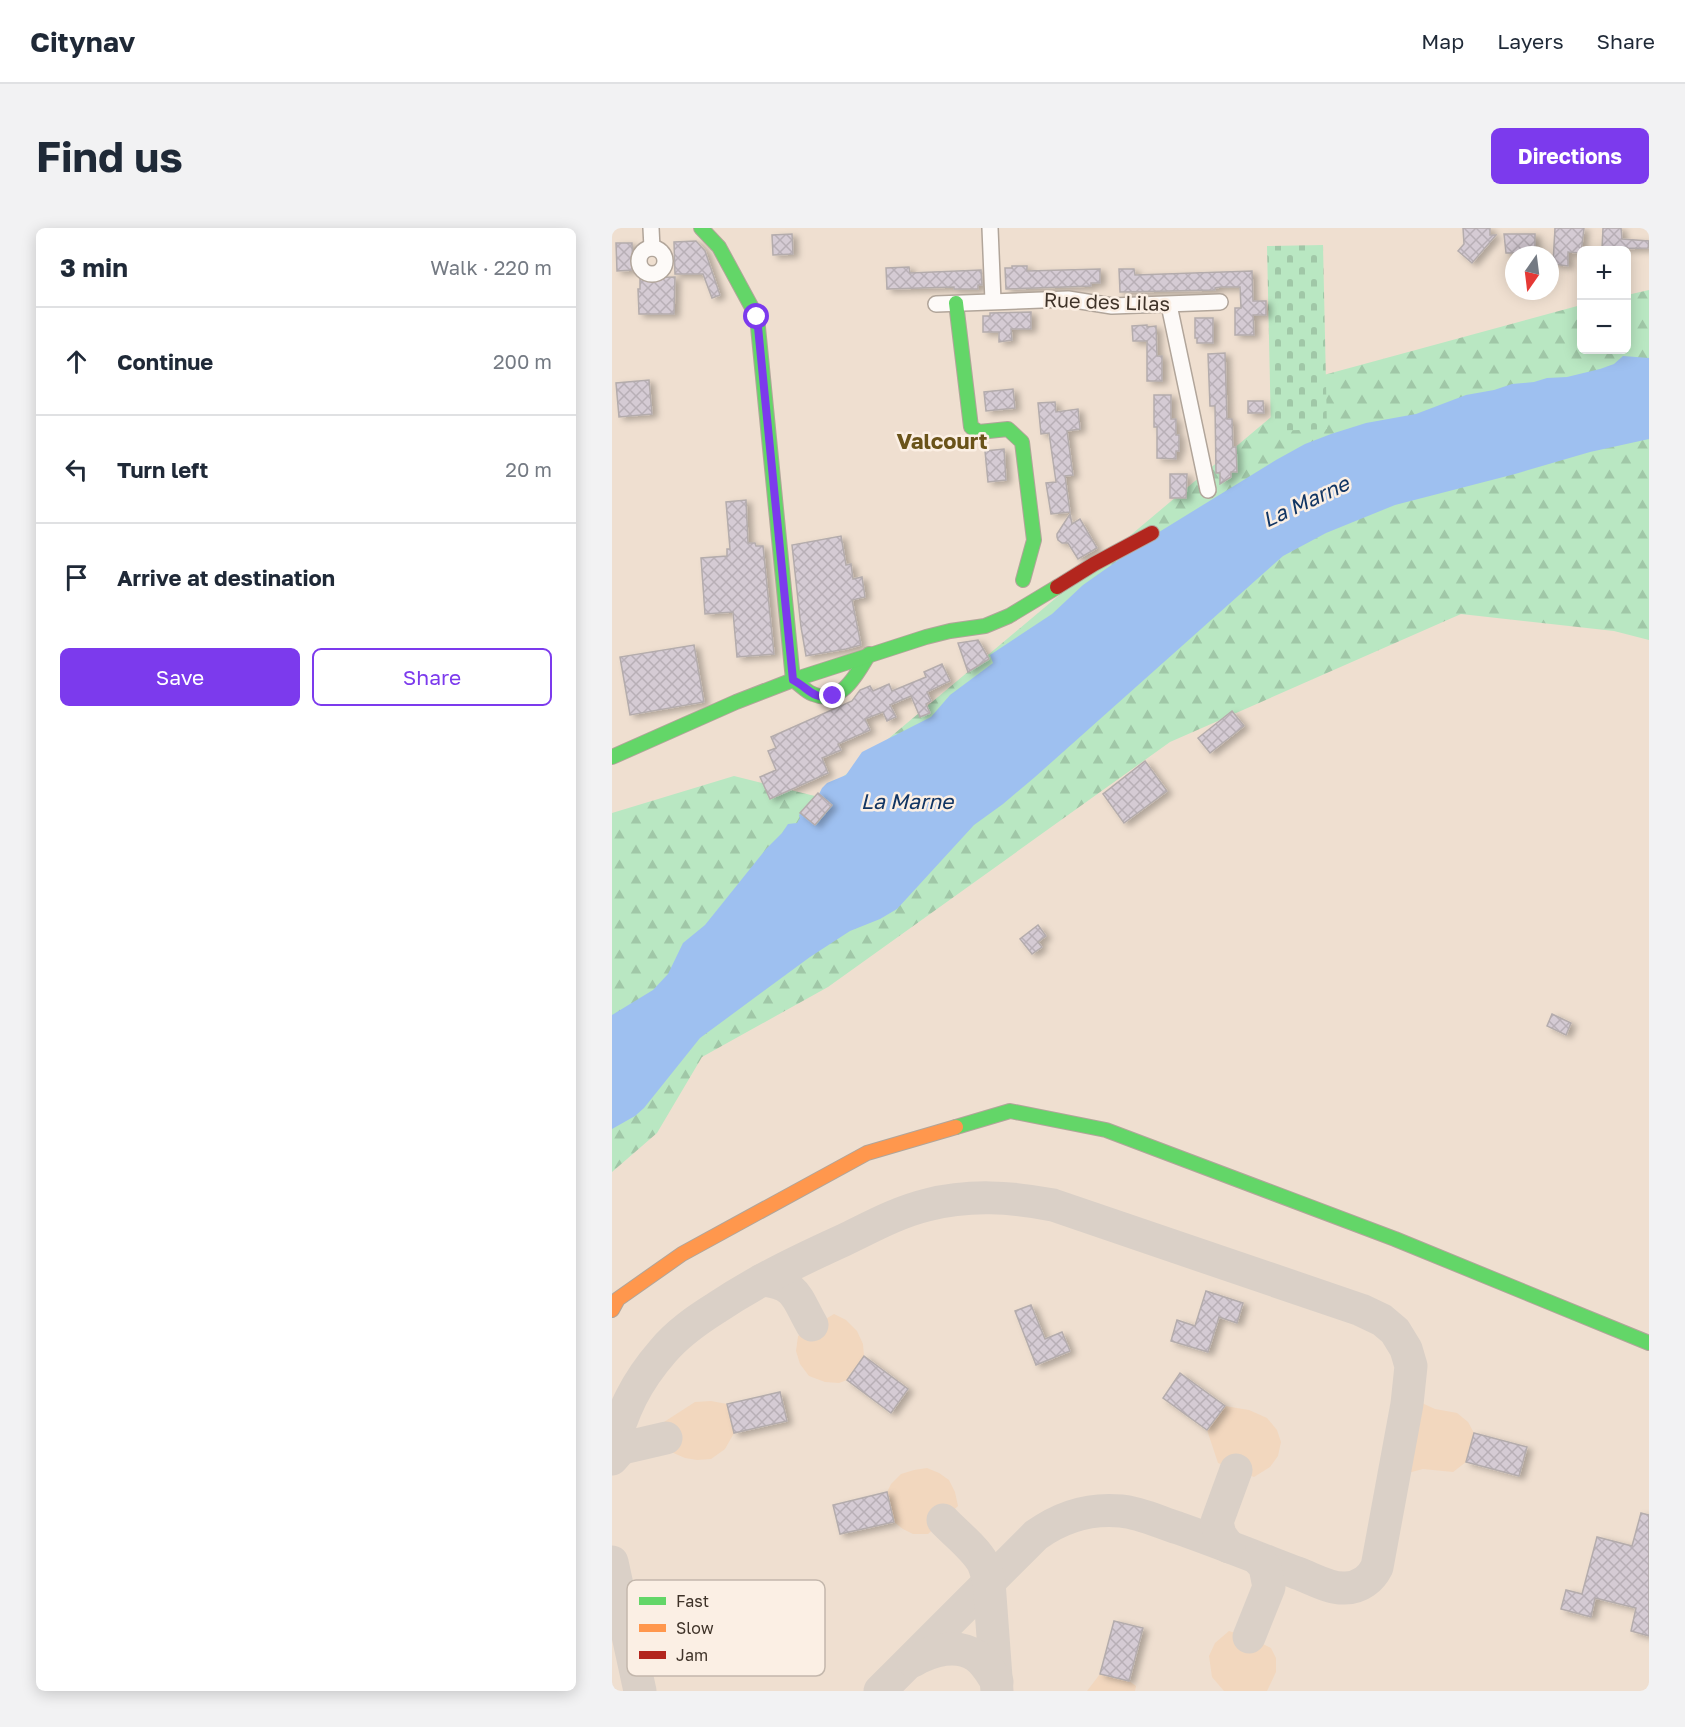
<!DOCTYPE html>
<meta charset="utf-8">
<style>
:root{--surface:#fff;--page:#f2f2f3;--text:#1f2937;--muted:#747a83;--line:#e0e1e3;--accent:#7c3aed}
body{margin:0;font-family:"Golos Text",sans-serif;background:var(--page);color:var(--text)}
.controls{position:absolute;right:18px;top:18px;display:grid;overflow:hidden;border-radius:9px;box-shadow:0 3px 15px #0003}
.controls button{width:54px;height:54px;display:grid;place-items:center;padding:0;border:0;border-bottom:2px solid var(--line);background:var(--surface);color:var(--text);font:30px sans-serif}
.compass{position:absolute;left:893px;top:18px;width:54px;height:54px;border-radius:50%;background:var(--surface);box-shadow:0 3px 15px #0003;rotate:194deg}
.stop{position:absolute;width:18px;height:18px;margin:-14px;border:4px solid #7c3aed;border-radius:50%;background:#fff}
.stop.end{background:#7c3aed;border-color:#fff;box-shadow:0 2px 6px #0008}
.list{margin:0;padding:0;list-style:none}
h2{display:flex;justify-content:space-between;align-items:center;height:78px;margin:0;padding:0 24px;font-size:26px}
h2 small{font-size:20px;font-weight:400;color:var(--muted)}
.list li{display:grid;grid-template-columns:39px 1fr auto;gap:18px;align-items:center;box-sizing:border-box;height:108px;padding:0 24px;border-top:2px solid var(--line)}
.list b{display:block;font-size:22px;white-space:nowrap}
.list em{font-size:20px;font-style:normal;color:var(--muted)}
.actions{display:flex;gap:12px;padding:18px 24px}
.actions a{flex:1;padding:14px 0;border:2px solid var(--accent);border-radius:9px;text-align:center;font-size:21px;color:var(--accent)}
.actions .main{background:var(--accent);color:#fff}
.icon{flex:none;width:33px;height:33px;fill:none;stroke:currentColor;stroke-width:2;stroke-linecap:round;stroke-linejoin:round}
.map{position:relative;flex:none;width:1037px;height:1463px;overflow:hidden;border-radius:9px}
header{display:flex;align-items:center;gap:36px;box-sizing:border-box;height:84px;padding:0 30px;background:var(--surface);border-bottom:2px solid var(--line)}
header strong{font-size:28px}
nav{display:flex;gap:33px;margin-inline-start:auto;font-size:21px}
.intro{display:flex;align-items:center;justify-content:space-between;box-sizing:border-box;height:144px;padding:0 36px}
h1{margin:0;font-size:42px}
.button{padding:15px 27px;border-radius:9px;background:var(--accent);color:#fff;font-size:21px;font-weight:700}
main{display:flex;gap:36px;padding:0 36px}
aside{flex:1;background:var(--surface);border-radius:9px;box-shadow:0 3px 15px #0003}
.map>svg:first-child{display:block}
</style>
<header>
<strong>Citynav</strong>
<nav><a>Map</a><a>Layers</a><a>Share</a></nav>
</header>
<div class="intro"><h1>Find us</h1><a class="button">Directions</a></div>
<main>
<aside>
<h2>3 min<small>Walk · 220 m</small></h2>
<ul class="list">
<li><svg class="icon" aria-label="ahead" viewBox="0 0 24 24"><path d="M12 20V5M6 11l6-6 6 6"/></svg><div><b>Continue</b></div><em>200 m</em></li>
<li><svg class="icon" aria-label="left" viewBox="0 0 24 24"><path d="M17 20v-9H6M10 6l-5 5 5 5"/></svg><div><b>Turn left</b></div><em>20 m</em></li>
<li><svg class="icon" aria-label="arrive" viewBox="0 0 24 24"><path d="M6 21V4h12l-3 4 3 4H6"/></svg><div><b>Arrive at destination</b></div></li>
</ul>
<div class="actions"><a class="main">Save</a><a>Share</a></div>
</aside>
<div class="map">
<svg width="1037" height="1463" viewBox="0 0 1037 1463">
<defs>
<pattern id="forest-firs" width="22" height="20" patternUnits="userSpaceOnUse" patternTransform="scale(1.5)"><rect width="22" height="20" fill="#b9e7c2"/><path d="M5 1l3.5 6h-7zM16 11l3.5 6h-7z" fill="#a0c7a7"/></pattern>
<pattern id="cemetery-stones" width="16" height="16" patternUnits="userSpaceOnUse" patternTransform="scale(1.5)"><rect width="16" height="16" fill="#b9e7c2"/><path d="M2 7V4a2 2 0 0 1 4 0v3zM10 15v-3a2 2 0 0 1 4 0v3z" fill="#a0c7a7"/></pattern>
<pattern id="building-cross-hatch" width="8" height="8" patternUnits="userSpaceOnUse" patternTransform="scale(1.5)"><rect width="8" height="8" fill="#d5cbd4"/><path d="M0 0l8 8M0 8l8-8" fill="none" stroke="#b8afb6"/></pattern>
<filter id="shadow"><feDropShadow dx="5" dy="3" stdDeviation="3" flood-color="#0004"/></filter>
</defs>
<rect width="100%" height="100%" fill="#efdfd0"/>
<g fill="#f2d7be">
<path d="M 222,1086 L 234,1092 L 245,1103 L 251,1116 L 252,1128 L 235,1152 L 227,1155 L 213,1154 L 197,1148 L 188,1136 L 184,1123 L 186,1108 Z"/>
<path d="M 805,1168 L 812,1176 L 823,1181 L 845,1185 L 856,1194 L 862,1205 L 854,1234 L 841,1244 L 811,1241 L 792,1246 Z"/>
<path d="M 99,1173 L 115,1176 L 122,1205 L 113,1221 L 99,1231 L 85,1232 L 73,1230 L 57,1223 L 52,1194 L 83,1174 Z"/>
<path d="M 613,1178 L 637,1182 L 655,1190 L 665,1202 L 669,1214 L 666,1228 L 658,1239 L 642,1249 L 606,1235 L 595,1202 Z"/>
<path d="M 315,1240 L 327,1245 L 337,1252 L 343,1264 L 346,1278 L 316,1306 L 301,1306 L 291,1301 L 282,1294 L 275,1264 L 279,1256 L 289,1246 L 302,1242 Z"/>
<path d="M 617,1403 L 637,1409 L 659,1420 L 664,1430 L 664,1444 L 655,1463 L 612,1463 L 600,1449 L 597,1428 L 603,1415 Z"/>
<path d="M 488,1446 L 517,1453 L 524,1458 L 523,1463 L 475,1463 Z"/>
</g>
<path fill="url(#forest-firs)" d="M 1037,62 L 1037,412 L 1002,403 L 849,386 L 558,514 L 216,759 L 90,829 L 45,905 L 0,944 L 0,585 L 122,548 L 207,569 L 708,148 L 969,77 L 969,122 L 1014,122 L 1015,67 Z"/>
<path fill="url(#cemetery-stones)" d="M 711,17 L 715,201 L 659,203 L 655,18 Z"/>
<path fill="#9ec0f0" d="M 1011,128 L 1037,130 L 1037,211 L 978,224 L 903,246 L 783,277 L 714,305 L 671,328 L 423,549 L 391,576 L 362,597 L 285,681 L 268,691 L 238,703 L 198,729 L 88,810 L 32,880 L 23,888 L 0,901 L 0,787 L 41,762 L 56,746 L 71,715 L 93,697 L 154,621 L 170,605 L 176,596 L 185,595 L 188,590 L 187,588 L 188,585 L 204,597 L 220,578 L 207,566 L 210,560 L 215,555 L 234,547 L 250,524 L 319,489 L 338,467 L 381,435 L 378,427 L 440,386 L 471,357 L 539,309 L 664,232 L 693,216 L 719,206 L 754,195 L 804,186 L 854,167 L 882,162 L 900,156 L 922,154 L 935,150 L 955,149 L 988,141 L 1002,136 Z"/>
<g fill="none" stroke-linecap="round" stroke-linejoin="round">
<g stroke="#dad0c7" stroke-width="33">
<path d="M 150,1052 C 185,1056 184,1069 200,1097"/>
<path d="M 0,1223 C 10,1183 24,1154 51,1123 C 66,1105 85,1092 104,1080 C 144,1053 188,1032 232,1012 C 259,999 286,984 315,977 C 358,966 399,969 441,977 L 749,1082 L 770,1092 L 783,1103 L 794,1121 L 799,1138 L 795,1176 L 765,1339 C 759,1351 748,1360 733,1360 C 717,1361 700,1350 685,1345 C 646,1330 606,1314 566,1300 C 547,1294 529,1285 509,1283 C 478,1280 449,1289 424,1307 L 268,1463"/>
<path d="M 0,1231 L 7,1223 L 11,1220 L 54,1210"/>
<path d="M 331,1292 C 343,1305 363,1320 371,1335 C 374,1341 375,1348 377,1354 L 385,1463"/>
<path d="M 617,1319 L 608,1307 L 605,1294 L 624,1242"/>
<path d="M 0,1334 L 28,1463"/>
<path d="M 637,1409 L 657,1359 L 653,1339 L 646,1331"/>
<path d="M 301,1433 C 320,1422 345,1415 364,1428 C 373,1434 379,1445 385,1454"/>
</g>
</g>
<g fill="url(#building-cross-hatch)" stroke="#b4acac" stroke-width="1.5" filter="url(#shadow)">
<path d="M 851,0 L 878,0 L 878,7 L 884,7 L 860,35 L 846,23 L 852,16 Z"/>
<path d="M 943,0 L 972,0 L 969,25 L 956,24 L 956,38 L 941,36 Z"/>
<path d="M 991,0 L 1009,0 L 1010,11 L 1037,13 L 1036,20 L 990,21 Z"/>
<path d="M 180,6 L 181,26 L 161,27 L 160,7 Z"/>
<path d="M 892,6 L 923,6 L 923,23 L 922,25 L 894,25 Z"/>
<path d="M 84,13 L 93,23 L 108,67 L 100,70 L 91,46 L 63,46 L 62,14 Z"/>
<path d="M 4,15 L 20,15 L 21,42 L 5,43 Z"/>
<path d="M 400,38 L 415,38 L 415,43 L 488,41 L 488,55 L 479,55 L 479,58 L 394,61 L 393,40 L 400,40 Z"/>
<path d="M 297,39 L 298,45 L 369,42 L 370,57 L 366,57 L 366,61 L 342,61 L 342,59 L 275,61 L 274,40 Z"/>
<path d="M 507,41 L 522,41 L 523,47 L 640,43 L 641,73 L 654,73 L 654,87 L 641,87 L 642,107 L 623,107 L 623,80 L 629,80 L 628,59 L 609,59 L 603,60 L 603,62 L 508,64 Z"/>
<path d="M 63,49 L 62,86 L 27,86 L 26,61 L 28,61 L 28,50 Z"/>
<path d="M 419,84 L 419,101 L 399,101 L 400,112 L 387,114 L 387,104 L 371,104 L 371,88 L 378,88 L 378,85 Z"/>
<path d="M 583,90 L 601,90 L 601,115 L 585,115 L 585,110 L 583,110 Z"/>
<path d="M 535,97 L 535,99 L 544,98 L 545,128 L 550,128 L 550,153 L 535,153 L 535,113 L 521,113 L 520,98 Z"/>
<path d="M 613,125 L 615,191 L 620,191 L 621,219 L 624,219 L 625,244 L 619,244 L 619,249 L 608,256 L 608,245 L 604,245 L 603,178 L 598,178 L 596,126 Z"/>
<path d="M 37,152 L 40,186 L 7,189 L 4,155 Z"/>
<path d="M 401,161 L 403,180 L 374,183 L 372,164 Z"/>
<path d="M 542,167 L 559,167 L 559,191 L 564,191 L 564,207 L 567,207 L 567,223 L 564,223 L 564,231 L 545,230 L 545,199 L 542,199 Z"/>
<path d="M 636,173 L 651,173 L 652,185 L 636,185 Z"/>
<path d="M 443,174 L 444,184 L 466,181 L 468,201 L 455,203 L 461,247 L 453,248 L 458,284 L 439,286 L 434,255 L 444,254 L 437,205 L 429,206 L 426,175 Z"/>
<path d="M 392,221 L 394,252 L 376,254 L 373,223 Z"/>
<path d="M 558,246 L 575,246 L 574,270 L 558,270 Z"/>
<path d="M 134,272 L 136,315 L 143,315 L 144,318 L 151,318 L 162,426 L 125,429 L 121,384 L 93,386 L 89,330 L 115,328 L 115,321 L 118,321 L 114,274 Z"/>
<path d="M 458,286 L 460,296 L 468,291 L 485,320 L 466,331 L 456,315 L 450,315 L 446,312 L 445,309 L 445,306 Z"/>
<path d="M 229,308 L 234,337 L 239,336 L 241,351 L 250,349 L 253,369 L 240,372 L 249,417 L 234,421 L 194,428 L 189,399 L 180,317 Z"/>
<path d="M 366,412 L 377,431 L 356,444 L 346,415 Z"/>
<path d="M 82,417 L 92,474 L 18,487 L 8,429 Z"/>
<path d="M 330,436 L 338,453 L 315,464 L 319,473 L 314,476 L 318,485 L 308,489 L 299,468 L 278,477 L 284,489 L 275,493 L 271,484 L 253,491 L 258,502 L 226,516 L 229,522 L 210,530 L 216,545 L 158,571 L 148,549 L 164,542 L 156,523 L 164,520 L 159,509 L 240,473 L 248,462 L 258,458 L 261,463 L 277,456 L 280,463 L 314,449 L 312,444 Z"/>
<path d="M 620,483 L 632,498 L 598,525 L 586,510 Z"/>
<path d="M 533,533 L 555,563 L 512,595 L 491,566 Z"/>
<path d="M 206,565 L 220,577 L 203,597 L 188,585 Z"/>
<path d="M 426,697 L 434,708 L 426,714 L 430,719 L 420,726 L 408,711 Z"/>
<path d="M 940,786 L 959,795 L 954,807 L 935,798 Z"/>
<path d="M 594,1063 L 631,1075 L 625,1095 L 607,1089 L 596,1124 L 559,1113 L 565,1092 L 583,1098 Z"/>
<path d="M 419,1077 L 433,1111 L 450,1104 L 458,1123 L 424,1137 L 403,1083 Z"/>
<path d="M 252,1128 L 296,1161 L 279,1185 L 235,1152 Z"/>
<path d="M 568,1145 L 613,1178 L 595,1202 L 551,1170 Z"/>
<path d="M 168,1164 L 175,1193 L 122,1205 L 115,1176 Z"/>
<path d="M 862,1205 L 915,1219 L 907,1248 L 854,1234 Z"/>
<path d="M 275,1264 L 282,1294 L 228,1306 L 221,1277 Z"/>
<path d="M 1029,1285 L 1037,1287 L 1037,1408 L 1019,1403 L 1024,1380 L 983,1370 L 979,1389 L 949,1381 L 954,1362 L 970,1366 L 985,1309 L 1020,1318 Z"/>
<path d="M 502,1393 L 531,1400 L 517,1453 L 488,1446 Z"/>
</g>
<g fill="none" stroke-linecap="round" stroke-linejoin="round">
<g stroke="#b1a59a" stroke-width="18">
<g id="street">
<path d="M 39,0 L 40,20"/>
<path d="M 378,0 L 381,73"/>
<circle cx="40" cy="33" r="13"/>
<path d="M 324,76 L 456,71 L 500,78 L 608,74"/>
<path d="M 557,77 L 596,262"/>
</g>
</g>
<g stroke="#b1a59a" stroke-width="16">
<g id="fast">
<path d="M 89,0 L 107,19 L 145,89 L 181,452 C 188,456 193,463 201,466 C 229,478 245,446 257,426"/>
<path d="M 344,75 L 359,199 L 367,204 L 396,201 L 410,214 L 422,312 L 411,352"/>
<path d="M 0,529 L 124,474 L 181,452 L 314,409 L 338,403 L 373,398 L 397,388 L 445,359"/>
<path d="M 344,899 L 398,883 L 494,902 L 783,1011 L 1037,1115"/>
</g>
</g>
<g stroke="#b1a59a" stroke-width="16">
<path id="slow" d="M 0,1082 L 6,1071 L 70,1026 L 255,925 L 344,899"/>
</g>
<g stroke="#b1a59a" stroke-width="16">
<path id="jam" d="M 445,359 L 482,336 L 540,305"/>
</g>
<use href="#street" stroke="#fdfaf8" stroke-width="15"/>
<use href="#fast" stroke="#63d668" stroke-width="14"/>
<use href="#slow" stroke="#ff974d" stroke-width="14"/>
<use href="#jam" stroke="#b3261e" stroke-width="14"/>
</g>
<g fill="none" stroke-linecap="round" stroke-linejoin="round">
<path stroke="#7c3aed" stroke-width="8" d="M 145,89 L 181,452 C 197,460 200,472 221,468"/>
</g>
<g text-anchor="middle" stroke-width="5" stroke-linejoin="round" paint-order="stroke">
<g font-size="20" fill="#3f3329" stroke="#fbefe4">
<text transform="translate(495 74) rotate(2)" y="7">Rue des Lilas</text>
</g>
<g font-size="21" font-style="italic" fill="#113563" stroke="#fbefe4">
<text transform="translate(694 274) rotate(-25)" y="7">La Marne</text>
<text x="295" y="581">La Marne</text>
</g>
<g font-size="22" font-weight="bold" fill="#6a5319" stroke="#fbefe4">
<text x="330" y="221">Valcourt</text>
</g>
</g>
<rect x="15" y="1352" width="198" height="96" rx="9" fill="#fbefe4" stroke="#c3b7ac" stroke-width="1.5"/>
<rect x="27" y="1369" width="27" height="8" fill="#63d668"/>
<rect x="27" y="1396" width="27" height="8" fill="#ff974d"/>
<rect x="27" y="1423" width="27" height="8" fill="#b3261e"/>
<g font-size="16" fill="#3f3329">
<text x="64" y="1379">Fast</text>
<text x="64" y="1406">Slow</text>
<text x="64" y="1433">Jam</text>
</g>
</svg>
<div class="controls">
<button>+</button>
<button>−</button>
</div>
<svg class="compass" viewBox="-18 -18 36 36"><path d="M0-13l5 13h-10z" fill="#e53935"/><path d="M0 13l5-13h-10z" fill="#747a83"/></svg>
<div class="stop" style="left:145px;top:89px"></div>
<div class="stop end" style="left:221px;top:468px"></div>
</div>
</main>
